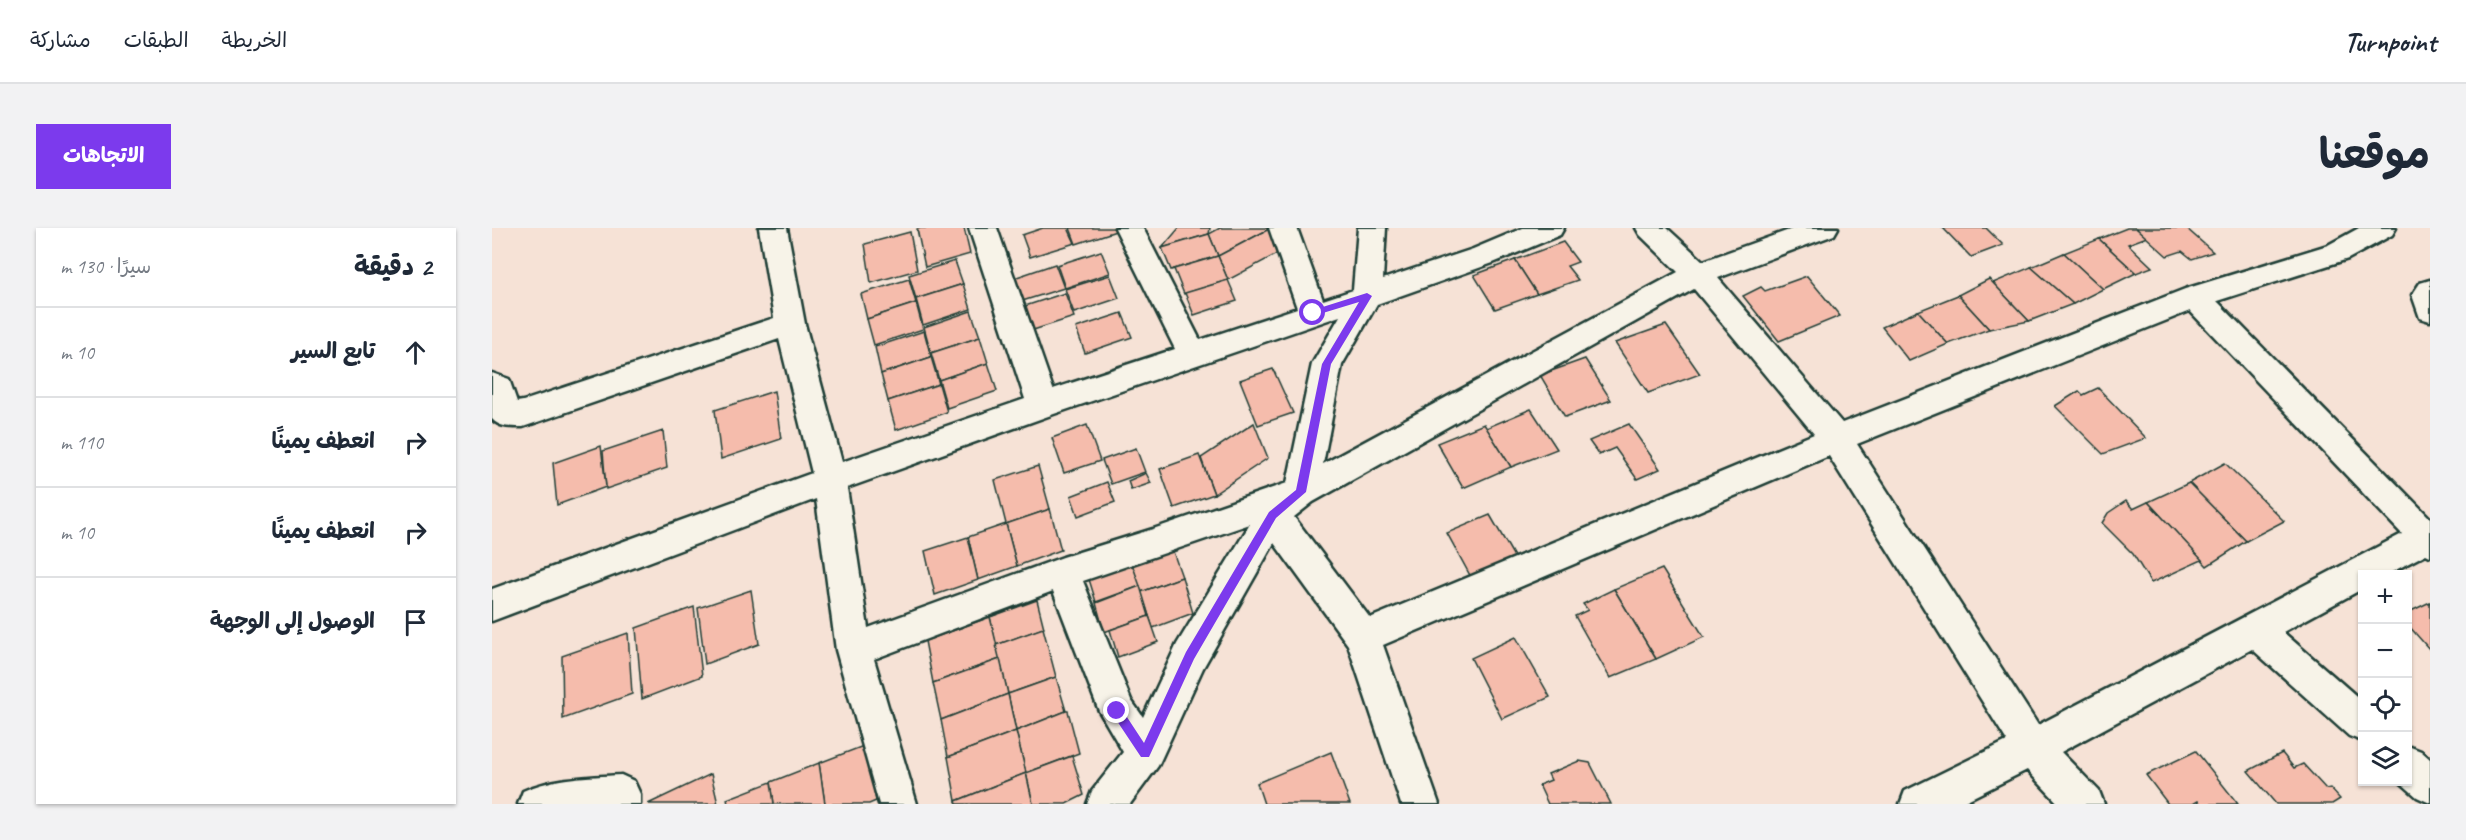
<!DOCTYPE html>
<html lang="ar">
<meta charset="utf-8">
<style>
:root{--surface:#fff;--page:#f2f2f3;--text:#1f2937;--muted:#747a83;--line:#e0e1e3;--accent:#7c3aed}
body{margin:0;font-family:Caveat,"Playpen Sans Arabic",sans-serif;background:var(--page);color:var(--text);direction:rtl}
.controls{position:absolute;right:18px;bottom:18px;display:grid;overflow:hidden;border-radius:0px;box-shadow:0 2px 4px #0004}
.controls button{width:54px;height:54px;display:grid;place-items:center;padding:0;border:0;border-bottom:2px solid var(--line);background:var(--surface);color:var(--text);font:30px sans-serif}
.stop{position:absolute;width:18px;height:18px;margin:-14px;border:4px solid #7c3aed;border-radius:50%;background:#fff}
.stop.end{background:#7c3aed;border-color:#fff;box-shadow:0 2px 6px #0008}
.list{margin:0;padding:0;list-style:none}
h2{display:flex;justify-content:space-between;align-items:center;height:78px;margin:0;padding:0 24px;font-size:26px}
h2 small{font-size:20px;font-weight:400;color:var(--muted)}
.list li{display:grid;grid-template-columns:39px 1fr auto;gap:18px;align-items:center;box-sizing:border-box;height:90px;padding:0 24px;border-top:2px solid var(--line)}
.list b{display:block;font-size:22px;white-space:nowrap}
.list em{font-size:20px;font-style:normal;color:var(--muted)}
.icon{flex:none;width:33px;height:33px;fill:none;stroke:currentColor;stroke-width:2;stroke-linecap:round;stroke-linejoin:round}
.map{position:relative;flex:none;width:1938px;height:576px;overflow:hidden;direction:ltr;border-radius:0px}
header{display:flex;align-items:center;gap:36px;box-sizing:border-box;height:84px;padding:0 30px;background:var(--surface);border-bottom:2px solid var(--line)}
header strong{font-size:28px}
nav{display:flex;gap:33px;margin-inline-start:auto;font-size:21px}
.intro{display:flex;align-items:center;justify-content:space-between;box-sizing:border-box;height:144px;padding:0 36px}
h1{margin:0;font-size:42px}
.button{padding:15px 27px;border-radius:0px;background:var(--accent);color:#fff;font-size:21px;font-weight:700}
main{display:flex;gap:36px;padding:0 36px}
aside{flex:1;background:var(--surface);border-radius:0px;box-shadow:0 2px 4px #0004}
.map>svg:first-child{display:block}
</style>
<header>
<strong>Turnpoint</strong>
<nav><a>الخريطة</a><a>الطبقات</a><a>مشاركة</a></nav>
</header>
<div class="intro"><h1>موقعنا</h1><a class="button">الاتجاهات</a></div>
<main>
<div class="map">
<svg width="1938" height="576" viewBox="0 0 1938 576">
<rect width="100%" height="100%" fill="#f6e2d6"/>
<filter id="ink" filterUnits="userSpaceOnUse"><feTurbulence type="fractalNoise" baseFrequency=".0167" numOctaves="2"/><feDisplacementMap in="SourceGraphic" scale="12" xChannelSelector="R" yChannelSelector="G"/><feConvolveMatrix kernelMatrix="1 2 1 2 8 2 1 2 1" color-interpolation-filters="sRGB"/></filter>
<g filter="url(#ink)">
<g fill="#f5bcac" stroke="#1f3d34" stroke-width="1.5">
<path d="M 429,0 L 472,0 L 478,26 L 433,39 L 425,1 Z"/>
<path d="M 551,0 L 576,0 L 583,15 L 538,29 L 530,7 Z"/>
<path d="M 578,0 L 626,0 L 627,2 L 584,16 Z"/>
<path d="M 687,0 L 718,0 L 717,6 L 670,20 Z"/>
<path d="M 728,0 L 779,0 L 726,28 L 717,6 Z"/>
<path d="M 779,0 L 787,0 L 796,20 L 736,52 L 726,28 Z"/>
<path d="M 1451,0 L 1494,0 L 1511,17 L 1479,29 Z"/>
<path d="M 1635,0 L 1644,0 L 1655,9 L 1636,16 L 1660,39 L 1644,45 L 1607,11 Z"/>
<path d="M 1644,0 L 1694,0 L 1721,24 L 1700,31 L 1690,23 L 1675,28 Z"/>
<path d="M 418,4 L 425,42 L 379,55 L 373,16 Z"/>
<path d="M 717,6 L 726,28 L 679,42 L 670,20 Z"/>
<path d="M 1607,11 L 1644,45 L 1611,61 L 1572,25 Z"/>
<path d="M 1071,14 L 1086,34 L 1075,38 L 1086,52 L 1045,66 L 1023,32 Z"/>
<path d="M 609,23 L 618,45 L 573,60 L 565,37 Z"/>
<path d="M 1572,25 L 1611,61 L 1581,76 L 1539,39 Z"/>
<path d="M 726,28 L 736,52 L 692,66 L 682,41 Z"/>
<path d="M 1023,32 L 1045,66 L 1003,81 L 982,47 Z"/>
<path d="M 463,33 L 471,56 L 424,71 L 417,47 Z"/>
<path d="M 563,36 L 572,60 L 527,74 L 519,51 Z"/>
<path d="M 1539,39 L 1581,76 L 1537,93 L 1501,55 Z"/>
<path d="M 618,47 L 627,70 L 582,85 L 573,61 Z"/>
<path d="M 1315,48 L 1348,88 L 1287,113 L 1251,68 L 1269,59 L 1273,63 Z"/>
<path d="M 417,51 L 424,75 L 375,91 L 369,66 Z"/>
<path d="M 1497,51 L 1501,55 L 1537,93 L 1497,101 L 1466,67 Z"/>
<path d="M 736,52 L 745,73 L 702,87 L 693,65 Z"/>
<path d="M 471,56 L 479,81 L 431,97 L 424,71 Z"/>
<path d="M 573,65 L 582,89 L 535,104 L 527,80 Z"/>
<path d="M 1466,67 L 1497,101 L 1456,116 L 1426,83 Z"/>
<path d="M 424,75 L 431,101 L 382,117 L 375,91 Z"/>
<path d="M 479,83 L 488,109 L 439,125 L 432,99 Z"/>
<path d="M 1426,83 L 1456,116 L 1417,133 L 1390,99 Z"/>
<path d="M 630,85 L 640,109 L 593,125 L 584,100 Z"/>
<path d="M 1174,97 L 1208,146 L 1156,165 L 1123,115 Z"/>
<path d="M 432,103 L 439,129 L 389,146 L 383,119 Z"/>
<path d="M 488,109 L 496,135 L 447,152 L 439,125 Z"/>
<path d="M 439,129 L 447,156 L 396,173 L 389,146 Z"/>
<path d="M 1093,131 L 1119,172 L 1073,189 L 1048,147 Z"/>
<path d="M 496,135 L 505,163 L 455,180 L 447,152 Z"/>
<path d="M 781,141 L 801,185 L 766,197 L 748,152 Z"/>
<path d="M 447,156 L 455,184 L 404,202 L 396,173 Z"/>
<path d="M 1606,160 L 1654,210 L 1611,226 L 1563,178 L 1587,163 L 1591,167 Z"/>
<path d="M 282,163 L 289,211 L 229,231 L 223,182 Z"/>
<path d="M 1039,181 L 1065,221 L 1019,239 L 994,200 Z"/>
<path d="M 762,195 L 776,230 L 722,266 L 709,230 Z"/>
<path d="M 992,196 L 1019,239 L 971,260 L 945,215 Z"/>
<path d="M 1137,196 L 1168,241 L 1145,251 L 1123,220 L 1107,227 L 1097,213 Z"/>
<path d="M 595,197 L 608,233 L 572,245 L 560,210 Z"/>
<path d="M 171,203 L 175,240 L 114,261 L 111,223 Z"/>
<path d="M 109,218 L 114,259 L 65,277 L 61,235 Z"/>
<path d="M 644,220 L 653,244 L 619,256 L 610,232 Z"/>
<path d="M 707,227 L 722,266 L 682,280 L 668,241 Z"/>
<path d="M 1733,235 L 1792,293 L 1754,313 L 1697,255 Z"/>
<path d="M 546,238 L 558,281 L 514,296 L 503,252 Z"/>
<path d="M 654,245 L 659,255 L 639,262 L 636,253 Z"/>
<path d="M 615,254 L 623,274 L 586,288 L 579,268 Z"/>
<path d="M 1697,255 L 1754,313 L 1715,338 L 1656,274 Z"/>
<path d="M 1634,273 L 1641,281 L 1656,274 L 1710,332 L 1659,355 L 1641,326 L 1610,295 L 1616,285 Z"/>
<path d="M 558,281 L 569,322 L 525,338 L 514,296 Z"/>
<path d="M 998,287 L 1024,332 L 980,351 L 955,305 Z"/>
<path d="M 514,296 L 525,338 L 486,352 L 476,309 Z"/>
<path d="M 476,309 L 486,352 L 443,367 L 433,323 Z"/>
<path d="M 679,318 L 690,349 L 649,364 L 639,333 Z"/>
<path d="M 639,333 L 648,358 L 604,374 L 596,348 Z"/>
<path d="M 1170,341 L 1212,409 L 1164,431 L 1122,361 Z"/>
<path d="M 690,349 L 701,385 L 661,400 L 649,364 Z"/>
<path d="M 648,358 L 657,388 L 612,404 L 604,375 Z"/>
<path d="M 1122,361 L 1164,431 L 1118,450 L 1083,388 L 1096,382 L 1091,376 Z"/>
<path d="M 259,362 L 267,416 L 213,436 L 206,380 Z"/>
<path d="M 545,372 L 552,400 L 504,417 L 498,389 Z"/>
<path d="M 1938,374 L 1938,422 L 1916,397 L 1916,380 L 1919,383 Z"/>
<path d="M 202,379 L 210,448 L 150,471 L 144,400 Z"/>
<path d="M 657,388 L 666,414 L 626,429 L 618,402 Z"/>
<path d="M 498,389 L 508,431 L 441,455 L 433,413 Z"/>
<path d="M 551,400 L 564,449 L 516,466 L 504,417 Z"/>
<path d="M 136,405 L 140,466 L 71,491 L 70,428 Z"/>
<path d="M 1024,409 L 1058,469 L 1010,491 L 979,430 Z"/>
<path d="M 508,431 L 516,466 L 449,492 L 441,455 Z"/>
<path d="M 564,449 L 574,483 L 524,503 L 516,466 Z"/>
<path d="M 516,466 L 524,503 L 456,529 L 449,492 Z"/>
<path d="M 574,483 L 576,483 L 587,525 L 534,545 L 524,503 Z"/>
<path d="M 524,503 L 534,545 L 464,573 L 456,529 Z"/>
<path d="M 374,517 L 384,573 L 377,576 L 333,576 L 327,535 Z"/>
<path d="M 1704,523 L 1746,576 L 1709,576 L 1706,573 L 1701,576 L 1676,576 L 1654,547 Z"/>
<path d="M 839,524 L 858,576 L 772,576 L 765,555 Z"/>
<path d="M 1790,525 L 1802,540 L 1811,536 L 1834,561 L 1838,560 L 1848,571 L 1840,576 L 1784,576 L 1756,543 Z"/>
<path d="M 580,528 L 592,567 L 574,576 L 541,576 L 534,545 Z"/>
<path d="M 1087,533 L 1098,535 L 1119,576 L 1056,576 L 1047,557 L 1059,552 L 1056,546 Z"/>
<path d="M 327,535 L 333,576 L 282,576 L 279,554 Z"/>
<path d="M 534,545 L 541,576 L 465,576 L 464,573 Z"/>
<path d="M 219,546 L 226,576 L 156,576 Z"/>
<path d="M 279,554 L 282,576 L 236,576 L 235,571 Z"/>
</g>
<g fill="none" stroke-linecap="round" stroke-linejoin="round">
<g stroke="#1f3d34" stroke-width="5">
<g id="street">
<path d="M 267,0 L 295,0 L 313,96 L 350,234 L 533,171 L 477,0 L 505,0 L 561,161 L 683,121 L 623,0 L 651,0 L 708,112 L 805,80 L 777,0 L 805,0 L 831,72 L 861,62 L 866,0 L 894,0 L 891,51 L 981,21 L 1031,0 L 1072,0 L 1068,7 L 1001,35 L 885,76 L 850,137 L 831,236 L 1186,44 L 1148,7 L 1144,0 L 1175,0 L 1211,33 L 1303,0 L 1346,0 L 1342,7 L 1226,50 L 1350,195 L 1693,61 L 1836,17 L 1867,0 L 1904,0 L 1900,7 L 1856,31 L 1725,73 L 1938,290 L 1938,328 L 1934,326 L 1896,346 L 1870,346 L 1870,361 L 1791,404 L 1870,473 L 1870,513 L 1857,508 L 1760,421 L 1569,524 L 1607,563 L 1612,576 L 1567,576 L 1535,542 L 1467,576 L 1408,576 L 1413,563 L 1515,513 L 1337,228 L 891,417 L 947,576 L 909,576 L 856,417 L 782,315 L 711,440 L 666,538 L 638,576 L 595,576 L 600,563 L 631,524 L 607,483 L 561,363 L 382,431 L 425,576 L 387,576 L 344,422 L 324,271 L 0,393 L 0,361 L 320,245 L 287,111 L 31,199 C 19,199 8,200 0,191 L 0,145 L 17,151 L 25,174 L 31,173 L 282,90 ZM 1202,61 L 1322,206 L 878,390 L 802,289 L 821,274 ZM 1698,83 L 1910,306 L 1546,497 L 1365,216 ZM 848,88 L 820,136 L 795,255 L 661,301 L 571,329 L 376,400 L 355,260 L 562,186 ZM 758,296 L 685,416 L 651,489 L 639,472 L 591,353 Z"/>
<path d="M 1938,52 L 1938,93 L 1928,90 L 1920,67 L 1928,55 Z"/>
<path d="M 1916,518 L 1929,523 L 1938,531 L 1938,575 L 1925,569 L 1908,554 L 1916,554 Z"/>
<path d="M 129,547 L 142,553 L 148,566 L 148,576 L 26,576 L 31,563 C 63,549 95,549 129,547 Z"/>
</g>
</g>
<use href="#street" fill="#f7f3e8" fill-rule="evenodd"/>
</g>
</g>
<path fill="#7c3aed" d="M 875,65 L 880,68 L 839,136 L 814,264 L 784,290 L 702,431 L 657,529 L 649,529 L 621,487 L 621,480 L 629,480 L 652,515 L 694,424 L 777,284 L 804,262 L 830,136 L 867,74 L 821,88 L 817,85 L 818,83 Z"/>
</svg>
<div class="controls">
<button>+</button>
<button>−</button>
<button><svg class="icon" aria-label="locate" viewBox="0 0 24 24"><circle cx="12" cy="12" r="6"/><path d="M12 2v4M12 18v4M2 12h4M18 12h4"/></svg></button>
<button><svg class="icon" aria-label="layers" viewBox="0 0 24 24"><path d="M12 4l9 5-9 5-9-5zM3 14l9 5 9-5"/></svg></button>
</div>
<div class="stop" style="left:821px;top:85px"></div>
<div class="stop end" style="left:625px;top:483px"></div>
</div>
<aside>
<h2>2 دقيقة<small>سيرًا · 130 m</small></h2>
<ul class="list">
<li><svg class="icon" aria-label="ahead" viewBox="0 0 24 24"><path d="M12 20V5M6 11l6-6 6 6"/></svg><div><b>تابع السير</b></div><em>10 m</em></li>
<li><svg class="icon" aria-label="right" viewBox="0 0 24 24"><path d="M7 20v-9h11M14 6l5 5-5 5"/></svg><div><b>انعطف يمينًا</b></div><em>110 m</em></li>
<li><svg class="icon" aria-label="right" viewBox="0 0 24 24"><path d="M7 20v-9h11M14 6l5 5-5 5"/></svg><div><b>انعطف يمينًا</b></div><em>10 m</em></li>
<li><svg class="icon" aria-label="arrive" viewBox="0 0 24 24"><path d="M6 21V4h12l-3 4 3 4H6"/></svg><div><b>الوصول إلى الوجهة</b></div></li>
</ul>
</aside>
</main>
